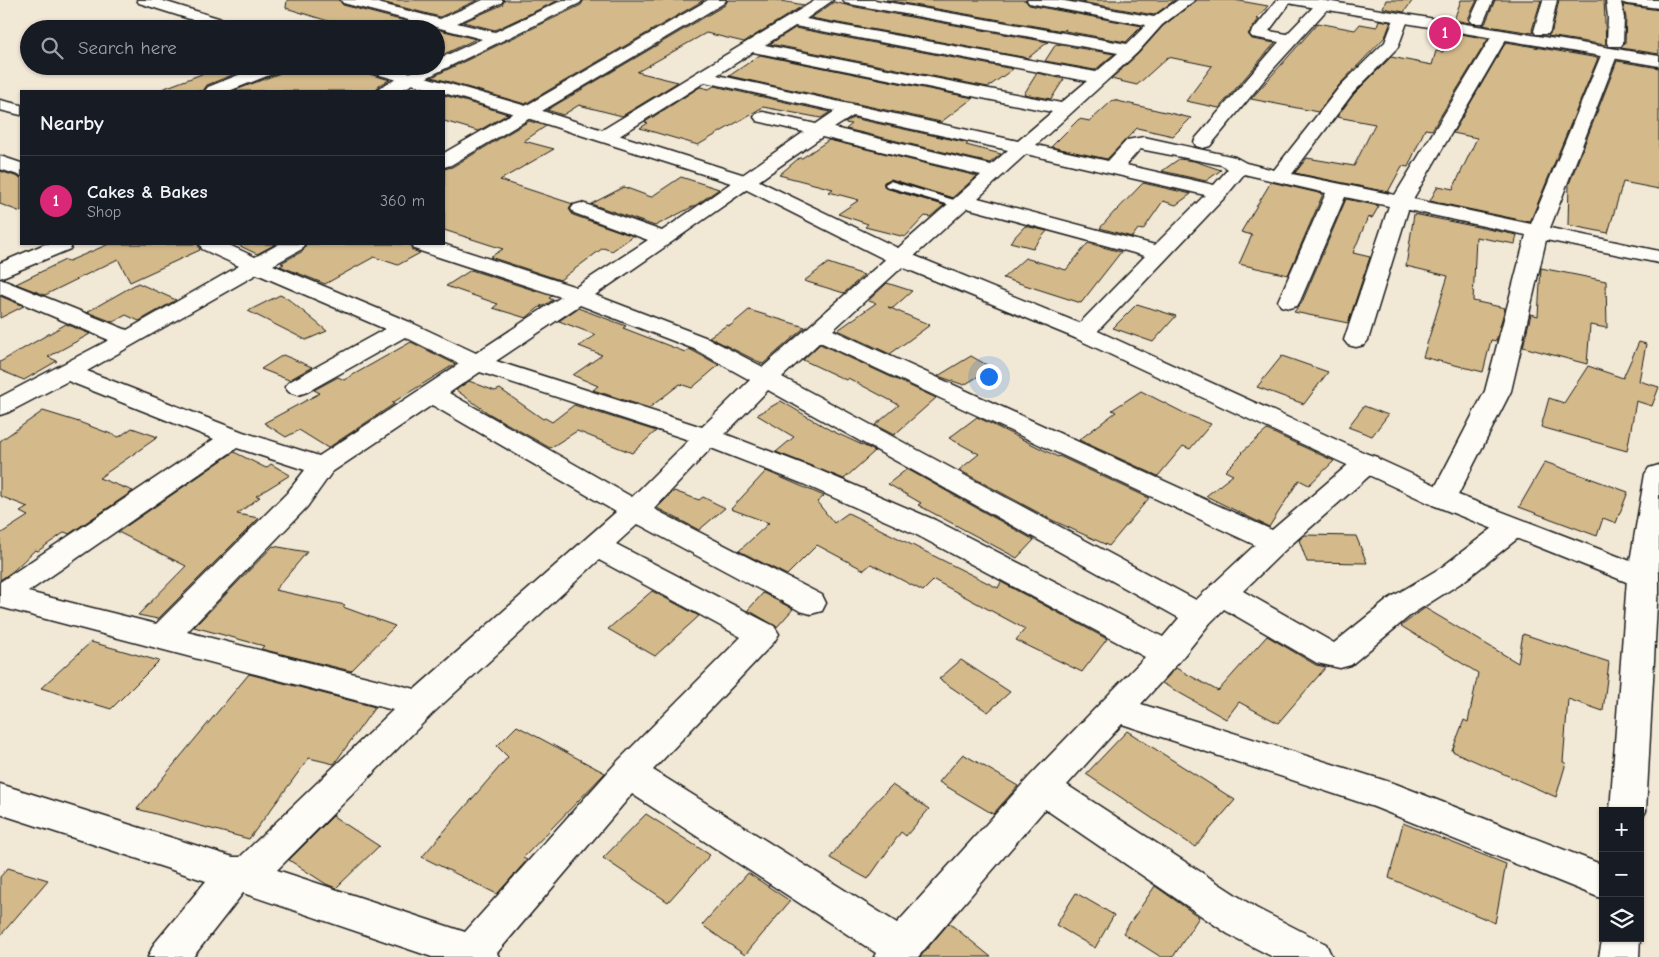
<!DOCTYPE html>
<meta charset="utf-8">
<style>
:root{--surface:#171b24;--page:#242831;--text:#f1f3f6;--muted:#9ea1a6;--line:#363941;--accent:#db2777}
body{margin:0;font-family:"Comic Neue",sans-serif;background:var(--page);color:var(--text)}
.controls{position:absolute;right:15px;bottom:15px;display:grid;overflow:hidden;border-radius:0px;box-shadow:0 1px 4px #0004}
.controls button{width:45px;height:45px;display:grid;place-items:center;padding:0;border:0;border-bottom:1px solid var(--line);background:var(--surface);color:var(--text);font:25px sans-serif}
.you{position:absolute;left:988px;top:376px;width:18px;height:18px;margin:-12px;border:4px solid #fff;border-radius:50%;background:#1a73e8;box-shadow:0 0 0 8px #1a73e833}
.badge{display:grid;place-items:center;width:32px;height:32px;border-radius:50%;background:var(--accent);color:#fff;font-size:16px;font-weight:700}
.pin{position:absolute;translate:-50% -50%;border:2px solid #fff;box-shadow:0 1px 5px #0006}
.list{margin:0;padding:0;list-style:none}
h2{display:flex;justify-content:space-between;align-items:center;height:65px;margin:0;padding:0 20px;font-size:21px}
h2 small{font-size:16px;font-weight:400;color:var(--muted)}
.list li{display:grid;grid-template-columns:32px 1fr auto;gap:15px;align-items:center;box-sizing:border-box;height:90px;padding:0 20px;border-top:1px solid var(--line)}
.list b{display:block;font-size:19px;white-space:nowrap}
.list p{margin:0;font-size:16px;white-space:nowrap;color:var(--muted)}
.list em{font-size:16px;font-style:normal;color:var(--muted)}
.icon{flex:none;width:28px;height:28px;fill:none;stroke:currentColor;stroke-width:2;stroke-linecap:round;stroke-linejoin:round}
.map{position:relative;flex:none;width:1659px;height:957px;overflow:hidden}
.search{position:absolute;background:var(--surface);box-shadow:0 1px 4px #0004;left:20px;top:20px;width:425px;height:55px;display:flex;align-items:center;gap:12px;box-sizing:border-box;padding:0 18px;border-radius:28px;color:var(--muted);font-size:19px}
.panel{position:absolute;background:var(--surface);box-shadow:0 1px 4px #0004;left:20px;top:90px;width:425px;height:155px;border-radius:0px}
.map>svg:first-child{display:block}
</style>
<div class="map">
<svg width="1659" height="957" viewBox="0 0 1659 957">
<rect width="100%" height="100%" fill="#f1e8d6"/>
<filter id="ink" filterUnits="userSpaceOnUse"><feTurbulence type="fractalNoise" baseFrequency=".02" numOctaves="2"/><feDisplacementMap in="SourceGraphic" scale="10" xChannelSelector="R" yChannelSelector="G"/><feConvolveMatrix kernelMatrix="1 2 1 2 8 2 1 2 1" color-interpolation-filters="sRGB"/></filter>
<g filter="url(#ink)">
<g fill="#d4ba8a" stroke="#1c1c1c">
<path d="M 287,0 L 339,0 L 343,5 L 435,29 L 310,29 L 328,21 L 286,8 Z"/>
<path d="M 374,0 L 478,0 L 440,17 Z"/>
<path d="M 505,0 L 559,0 L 495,30 L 463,22 L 502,5 Z"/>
<path d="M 584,0 L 704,0 L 525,104 L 432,77 L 581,5 Z"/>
<path d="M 728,0 L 775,0 L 804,5 L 744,42 L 706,33 L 637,72 L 678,82 L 622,116 L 579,105 L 563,115 L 547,110 L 725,5 Z"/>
<path d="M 886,0 L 1025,0 L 1029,5 L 1142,26 L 1126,42 L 1065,31 L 1066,29 L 1063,31 Z"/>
<path d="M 1070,0 L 1175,0 L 1154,15 Z"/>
<path d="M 1197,0 L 1234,0 L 1268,6 L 1256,19 L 1259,19 L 1248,34 L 1252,39 L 1275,43 L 1219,108 L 1186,101 L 1212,66 L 1168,57 L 1137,85 L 1111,79 L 1138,54 L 1163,26 Z"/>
<path d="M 1386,0 L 1413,0 L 1404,12 L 1383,8 Z"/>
<path d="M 1461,0 L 1477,0 L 1468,19 L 1470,23 L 1454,20 Z"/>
<path d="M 1495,0 L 1541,0 L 1532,30 L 1533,33 L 1482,25 L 1485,24 Z"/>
<path d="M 1559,0 L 1604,0 L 1606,45 L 1548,36 L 1552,31 Z"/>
<path d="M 834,2 L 850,6 L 1048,42 L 1028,58 L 811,18 Z"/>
<path d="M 1623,5 L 1659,10 L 1659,54 L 1621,48 L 1625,43 L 1626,18 Z"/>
<path d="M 1379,20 L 1391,22 L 1385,37 L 1340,84 L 1318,112 L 1251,99 L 1318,23 L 1355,30 L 1360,24 L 1377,27 Z"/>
<path d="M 795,28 L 1013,69 L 988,87 L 770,44 Z"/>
<path d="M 436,29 L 476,39 L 436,58 Z"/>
<path d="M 1450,32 L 1488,39 L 1432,130 L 1425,129 L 1408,167 L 1402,166 L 1388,192 L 1295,173 L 1307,158 L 1354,166 L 1375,124 L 1337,117 L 1354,94 L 1391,57 L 1432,65 L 1436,51 L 1443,52 Z"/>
<path d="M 1506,42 L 1598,58 L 1530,222 L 1430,201 L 1438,186 L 1453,189 L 1477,138 L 1453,133 Z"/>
<path d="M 1056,44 L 1114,54 L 1095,70 L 1045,61 Z"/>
<path d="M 760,55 L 973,98 L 941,122 L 729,76 Z"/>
<path d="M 1617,61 L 1659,68 L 1659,189 L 1623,182 L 1608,233 L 1568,225 L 1569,184 Z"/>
<path d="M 223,66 L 255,66 L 207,85 L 203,91 L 162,91 L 162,89 Z"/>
<path d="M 286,66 L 358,66 L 362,72 L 390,80 L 379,85 L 375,91 L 233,91 L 283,72 Z"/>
<path d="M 1037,73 L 1064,79 L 1051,99 L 1024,94 Z"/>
<path d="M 714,86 L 830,112 L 821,118 L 763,107 L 698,145 L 640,128 L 648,123 L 645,122 L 700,87 L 709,89 Z"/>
<path d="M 444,95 L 508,114 L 478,131 L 444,121 Z"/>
<path d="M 1113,100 L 1191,118 L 1173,136 L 1137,128 L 1107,159 L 1051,147 L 1079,119 L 1090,121 Z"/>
<path d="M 853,118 L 968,143 L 966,145 L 1001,154 L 990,163 L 846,129 L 852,124 L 845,123 Z"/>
<path d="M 529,121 L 546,126 L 524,141 L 554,149 L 500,180 L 573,204 L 569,209 L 573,215 L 633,236 L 612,251 L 603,248 L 560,280 L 490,257 L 503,249 L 444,230 L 444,169 L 452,167 Z"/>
<path d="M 829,140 L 977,176 L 952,198 L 891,179 L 884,182 L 885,188 L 944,205 L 930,217 L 925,216 L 905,237 L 865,227 L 868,224 L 838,214 L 859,200 L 829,192 L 833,189 L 779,175 L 799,158 L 802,158 Z"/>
<path d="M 1179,159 L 1194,161 L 1221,170 L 1206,181 L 1162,171 Z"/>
<path d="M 0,171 L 21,178 L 21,212 L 0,204 Z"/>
<path d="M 681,177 L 719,189 L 696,205 L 655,226 L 591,204 L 624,187 L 651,197 Z"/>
<path d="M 1271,182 L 1323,194 L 1288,275 L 1239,264 L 1252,235 L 1241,232 Z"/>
<path d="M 1143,183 L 1191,194 L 1176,205 L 1163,201 L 1143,230 L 1138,229 L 1132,237 L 1100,228 L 1115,211 L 1116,211 Z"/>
<path d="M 1346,199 L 1379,206 L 1372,218 L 1368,217 L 1353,253 L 1370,257 L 1348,323 L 1294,312 L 1302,302 Z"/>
<path d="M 1414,214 L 1517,235 L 1515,244 L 1476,237 L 1473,301 L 1505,308 L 1496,341 L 1491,340 L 1483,372 L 1423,357 L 1448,276 L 1406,266 Z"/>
<path d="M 1025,226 L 1047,231 L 1033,248 L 1010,242 Z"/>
<path d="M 1088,243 L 1121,252 L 1081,303 L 1003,278 L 1025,258 L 1066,270 Z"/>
<path d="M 109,244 L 198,244 L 200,250 L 130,282 L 118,259 L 45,295 L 16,284 L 65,260 L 69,261 Z"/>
<path d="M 236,244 L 276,244 L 257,254 Z"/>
<path d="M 306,244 L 410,244 L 412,250 L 420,253 L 398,265 L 374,257 L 325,284 L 280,266 L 284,264 L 281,263 L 303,251 Z"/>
<path d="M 828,263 L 864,275 L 844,293 L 804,281 Z"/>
<path d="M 1541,268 L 1606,281 L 1607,328 L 1590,325 L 1587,364 L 1523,347 L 1531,314 L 1538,316 Z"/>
<path d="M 471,270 L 552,296 L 549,298 L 553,300 L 540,308 L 542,305 L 526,318 L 493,308 L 498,304 L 446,286 Z"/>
<path d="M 138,283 L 176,300 L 139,321 L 126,315 L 113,322 L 87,312 Z"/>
<path d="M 887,283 L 912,291 L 893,308 L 888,307 L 930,325 L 890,354 L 838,330 L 876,303 L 868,301 Z"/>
<path d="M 280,295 L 288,299 L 327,331 L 306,340 L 248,311 Z"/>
<path d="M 0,296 L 24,306 L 0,318 Z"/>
<path d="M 1137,304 L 1176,316 L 1153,342 L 1113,328 Z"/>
<path d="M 578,308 L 626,326 L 623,328 L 685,352 L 689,349 L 693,351 L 719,365 L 692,388 L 680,384 L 649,408 L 593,390 L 598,386 L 573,375 L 602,355 L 579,346 L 596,335 L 559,321 Z"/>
<path d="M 749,310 L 805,327 L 763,364 L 709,337 L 727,325 L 730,326 Z"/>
<path d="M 66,324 L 90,334 L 48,357 L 57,361 L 24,380 L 0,370 L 0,362 Z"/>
<path d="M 411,342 L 455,364 L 392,403 L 394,404 L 328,448 L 299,430 L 286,437 L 264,423 L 320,393 L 314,390 L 338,377 L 344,380 Z"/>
<path d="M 1639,342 L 1646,344 L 1639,381 L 1659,387 L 1652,406 L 1636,401 L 1627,451 L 1541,427 L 1549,398 L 1564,403 L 1588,366 L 1623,378 Z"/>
<path d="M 820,344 L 936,398 L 894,435 L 875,425 L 899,405 L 848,378 L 846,380 L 803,360 Z"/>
<path d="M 283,355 L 312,367 L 289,380 L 261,369 Z"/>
<path d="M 971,356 L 992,368 L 964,385 L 938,376 Z"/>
<path d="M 1282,356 L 1328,372 L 1304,404 L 1257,387 Z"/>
<path d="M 469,381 L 495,391 L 500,389 L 543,419 L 545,418 L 552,422 L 574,405 L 656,431 L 632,453 L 577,431 L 550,448 L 488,413 L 456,390 Z"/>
<path d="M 1141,391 L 1188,415 L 1211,424 L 1190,449 L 1183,446 L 1158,476 L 1079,440 L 1116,412 L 1112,410 Z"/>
<path d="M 781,401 L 830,430 L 875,451 L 844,479 L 776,452 L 794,437 L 757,415 Z"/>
<path d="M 1364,406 L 1388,415 L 1372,436 L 1348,427 Z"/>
<path d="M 43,411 L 79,422 L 119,437 L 132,428 L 158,437 L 99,478 L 133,491 L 69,534 L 65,532 L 38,551 L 35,550 L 13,571 L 0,580 L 0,534 L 28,516 L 20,512 L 28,507 L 0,496 L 0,441 Z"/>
<path d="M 977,417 L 1058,457 L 1059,456 L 1149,498 L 1109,546 L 1052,520 L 959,470 L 979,454 L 949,438 Z"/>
<path d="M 1267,430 L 1334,461 L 1309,485 L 1299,480 L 1269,527 L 1206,496 L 1233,475 L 1225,471 L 1243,453 L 1242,452 Z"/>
<path d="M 234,452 L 266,468 L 271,464 L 290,475 L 256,496 L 260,497 L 237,514 L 259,518 L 158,619 L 138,615 L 186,566 L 118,532 Z"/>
<path d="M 1545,462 L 1628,492 L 1616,523 L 1603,518 L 1597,536 L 1519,507 Z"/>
<path d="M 907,469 L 1034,540 L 1017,558 L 918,505 L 921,503 L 888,484 Z"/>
<path d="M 766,471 L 824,496 L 817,502 L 834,523 L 848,513 L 998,588 L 1001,582 L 1107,639 L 1082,672 L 1016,640 L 1025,629 L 934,580 L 923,591 L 871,564 L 864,570 L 817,545 L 787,575 L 739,551 L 769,523 L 731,509 Z"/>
<path d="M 674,491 L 699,500 L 703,497 L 725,508 L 699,530 L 657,508 Z"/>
<path d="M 1305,535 L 1356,536 L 1367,563 L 1307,562 L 1299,540 Z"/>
<path d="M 273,546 L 307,552 L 275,590 L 345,605 L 343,607 L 395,626 L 351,671 L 261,649 L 264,646 L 194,627 Z"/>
<path d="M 652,591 L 699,616 L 655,656 L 608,629 Z"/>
<path d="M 763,593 L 793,609 L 777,627 L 748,610 Z"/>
<path d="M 1425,608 L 1518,663 L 1523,634 L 1609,662 L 1603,711 L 1568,699 L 1563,762 L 1566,763 L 1556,797 L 1452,751 L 1464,720 L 1468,722 L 1478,673 L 1401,626 Z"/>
<path d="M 1267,636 L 1316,665 L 1326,667 L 1278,723 L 1239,702 L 1226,719 L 1162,683 L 1176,668 L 1218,691 Z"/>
<path d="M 91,642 L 113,648 L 159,661 L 111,709 L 41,688 Z"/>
<path d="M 961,660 L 1010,692 L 988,712 L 939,679 Z"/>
<path d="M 249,674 L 375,707 L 334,764 L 309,758 L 249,839 L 137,809 Z"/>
<path d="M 517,726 L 605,773 L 523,858 L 527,860 L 497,894 L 422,857 L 508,757 L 497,746 Z"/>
<path d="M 1127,731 L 1235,800 L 1195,847 L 1086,774 Z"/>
<path d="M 963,754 L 1018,786 L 993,814 L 939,782 Z"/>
<path d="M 892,785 L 929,809 L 906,836 L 901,832 L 868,879 L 830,858 L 858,820 Z"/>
<path d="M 646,814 L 710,855 L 668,902 L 603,858 Z"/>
<path d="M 333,816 L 379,846 L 336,888 L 326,884 L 289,860 Z"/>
<path d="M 1403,823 L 1506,864 L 1495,923 L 1389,878 Z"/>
<path d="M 8,868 L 48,880 L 0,936 L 0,877 Z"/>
<path d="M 748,873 L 790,901 L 745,955 L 702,925 Z"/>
<path d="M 1155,886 L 1199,917 L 1173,957 L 1161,957 L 1123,933 Z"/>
<path d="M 1076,893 L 1114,915 L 1095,948 L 1056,925 Z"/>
<path d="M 949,923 L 991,957 L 920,957 Z"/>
</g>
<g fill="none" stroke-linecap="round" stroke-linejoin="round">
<g stroke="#1c1c1c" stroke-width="4">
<path id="service" d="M 890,181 L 964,203 L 966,205 L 960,208 L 886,186 L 885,184 Z"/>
</g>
<g stroke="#1c1c1c" stroke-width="3">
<g id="minor">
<path d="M 341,0 L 366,0 L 440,19 L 483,0 L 503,0 L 501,3 L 457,23 L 495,32 L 563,0 L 582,0 L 580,3 L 399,91 L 377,91 L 380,87 L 424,66 L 436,66 L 436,60 L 482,39 L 343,3 Z"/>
<path d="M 708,0 L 726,0 L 724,3 L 451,165 L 444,167 L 444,153 Z"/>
<path d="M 816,0 L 833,0 L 806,19 L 1096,72 L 1118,53 L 850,4 L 845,3 L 843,0 L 875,0 L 1127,44 L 1146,25 L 1034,4 L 1029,3 L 1027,0 L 1059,0 L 1154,17 L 1178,0 L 1195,0 L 1162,25 L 1137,53 L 1036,145 L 1108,161 L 1127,140 L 1144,137 L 1235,157 L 1246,163 L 1274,170 L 1341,85 L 1385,42 L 1396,14 L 1406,14 L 1409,17 L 1398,47 L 1353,93 L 1292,174 L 1395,195 L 1493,34 L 1495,31 L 1507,31 L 1509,34 L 1413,199 L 1531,224 L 1602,53 L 1604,50 L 1616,50 L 1618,53 L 1550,228 L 1659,251 L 1659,263 L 1546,240 L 1511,391 L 1453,505 L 1443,508 L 1433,505 L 1429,499 L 1485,391 L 1526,235 L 1408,210 L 1368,340 L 1364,345 L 1356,347 L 1348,345 L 1344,340 L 1389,206 L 1345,197 L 1300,301 L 1297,306 L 1289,308 L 1281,306 L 1278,301 L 1326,193 L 1244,174 L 1226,196 L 1091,338 L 1083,340 L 1075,338 L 1071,333 L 1075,328 L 1145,256 L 967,208 L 833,330 L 1272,530 L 1357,457 L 1367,454 L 1377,457 L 1381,463 L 1377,469 L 1285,550 L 1243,591 L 1334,643 L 1390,598 L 1442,567 L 1502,521 L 1512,518 L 1522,521 L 1526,528 L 1522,535 L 1464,581 L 1412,614 L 1351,665 L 1340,668 L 1317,663 L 1224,609 L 1210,623 L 1178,663 L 1141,704 L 1396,784 L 1603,865 L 1603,899 L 1374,807 L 1122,724 L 1067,785 L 1256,908 L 1326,944 L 1332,957 L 1273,957 L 1228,934 L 1045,809 L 918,957 L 874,957 L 876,953 L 632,794 L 497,953 L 499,957 L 432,957 L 243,893 L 193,957 L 148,957 L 154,944 L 206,881 L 0,814 L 0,784 L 233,857 L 240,857 L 393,710 L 0,607 L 0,582 L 214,439 L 68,381 L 9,412 L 0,415 L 0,397 L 109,340 L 0,294 L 0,279 L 127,330 L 239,266 L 202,249 L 200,244 L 227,244 L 255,257 L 279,244 L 304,244 L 302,249 L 273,265 L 412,323 L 476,353 L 561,297 L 414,249 L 412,244 L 443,244 L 576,287 L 648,240 L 574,213 L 571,209 L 574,205 L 581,203 L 588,205 L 662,231 L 804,132 L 757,121 L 754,117 L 757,113 L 763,112 L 816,124 L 835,111 L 705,82 L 613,140 L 606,142 L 599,140 L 597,136 L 599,132 ZM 795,26 L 1087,81 L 1061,103 L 765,45 ZM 753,52 L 1052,112 L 1018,141 L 717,75 ZM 853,116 L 1008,150 L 991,165 L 834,128 ZM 822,137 L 981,175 L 763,367 L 710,339 L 595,295 C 672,243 746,189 822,137 ZM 1140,149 L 1222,165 L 1228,169 L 1214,185 L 1126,165 ZM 1026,154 L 1205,195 L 1155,245 L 978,198 ZM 257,274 L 385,329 L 289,382 L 285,387 L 289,392 L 298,395 L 307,392 L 405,337 L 459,364 L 319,456 L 243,432 L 87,371 ZM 580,305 L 694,349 L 750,380 L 702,427 L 496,361 ZM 820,342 L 1255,545 L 1196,600 L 782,377 ZM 480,372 L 689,440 L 632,497 L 449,393 ZM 768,390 L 1179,618 L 1163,637 L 935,520 L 821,471 L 725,434 ZM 432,405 L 616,512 L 415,689 L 187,632 L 307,507 L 332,472 ZM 237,448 L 305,470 L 287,493 L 156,624 L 28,592 ZM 711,448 L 801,483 L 915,534 L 1145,657 L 1029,777 L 897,923 L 653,770 L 774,642 L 779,634 L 774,626 L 616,544 L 638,524 L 800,611 L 811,614 L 822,611 L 826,603 L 822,595 L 654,509 ZM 599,560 L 741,637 L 616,763 L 465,932 L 277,870 L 433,713 Z"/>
<path d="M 1277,0 L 1292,0 L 1269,31 L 1287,34 L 1318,2 L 1328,2 L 1331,5 L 1274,68 L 1210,146 L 1203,148 L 1196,146 L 1194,142 L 1196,138 L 1279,42 L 1252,37 L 1250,34 Z"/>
<path d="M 1479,0 L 1493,0 L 1483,23 L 1473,23 L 1470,20 Z"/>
<path d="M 1543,0 L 1557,0 L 1550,31 L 1548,34 L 1536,34 L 1534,31 Z"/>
<path d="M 1606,0 L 1659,0 L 1659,8 L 1627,4 L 1621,2 L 1624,18 L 1623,43 L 1621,46 L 1609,46 L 1607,43 L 1608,18 Z"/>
<path d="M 261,66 L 284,66 L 282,70 L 229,91 L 205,91 L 208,87 Z"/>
<path d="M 0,100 L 21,105 L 21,115 L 0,110 Z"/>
<path d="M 0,156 L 21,163 L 21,176 L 0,169 Z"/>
<path d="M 45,244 L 73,244 L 70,249 L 0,278 L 0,263 Z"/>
<path d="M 1659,465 L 1659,566 L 1646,811 L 1640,822 L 1640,811 L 1610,811 L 1627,579 L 1645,474 L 1649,468 Z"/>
<path d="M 1603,935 L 1603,938 L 1640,937 L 1639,957 L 1599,957 Z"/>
</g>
</g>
<g stroke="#1c1c1c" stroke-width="3">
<g id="tertiary">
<path d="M 137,0 L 160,0 L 244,26 L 246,29 L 221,29 L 139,3 Z"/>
<path d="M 360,66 L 387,66 L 533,108 L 751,177 L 908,253 L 1091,328 L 1453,493 L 1659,572 L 1659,595 L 1433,505 L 1075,338 L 892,263 L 737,185 L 521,116 L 444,93 L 444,91 L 437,91 L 362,70 Z"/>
</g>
</g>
<g stroke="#1c1c1c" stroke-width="3">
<path id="primary" d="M 1286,0 L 1320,0 L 1659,56 L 1659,66 L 1293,4 L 1288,3 Z"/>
</g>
<use href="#service" fill="#fdfcf7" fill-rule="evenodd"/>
<use href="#minor" fill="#fdfcf7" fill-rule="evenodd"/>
<use href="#tertiary" fill="#fdfcf7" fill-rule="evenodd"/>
<use href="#primary" fill="#fdfcf7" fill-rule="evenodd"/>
</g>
</g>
</svg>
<div class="controls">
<button>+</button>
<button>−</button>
<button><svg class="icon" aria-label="layers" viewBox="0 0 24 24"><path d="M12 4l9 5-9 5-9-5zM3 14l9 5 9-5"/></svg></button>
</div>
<div class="you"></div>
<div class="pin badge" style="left:1445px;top:33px">1</div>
<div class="search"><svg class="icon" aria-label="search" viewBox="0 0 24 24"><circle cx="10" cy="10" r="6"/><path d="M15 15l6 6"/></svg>Search here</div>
<section class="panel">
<h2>Nearby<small></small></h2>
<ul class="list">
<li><span class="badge">1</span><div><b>Cakes &amp; Bakes</b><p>Shop</p></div><em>360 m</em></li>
</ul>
</section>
</div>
